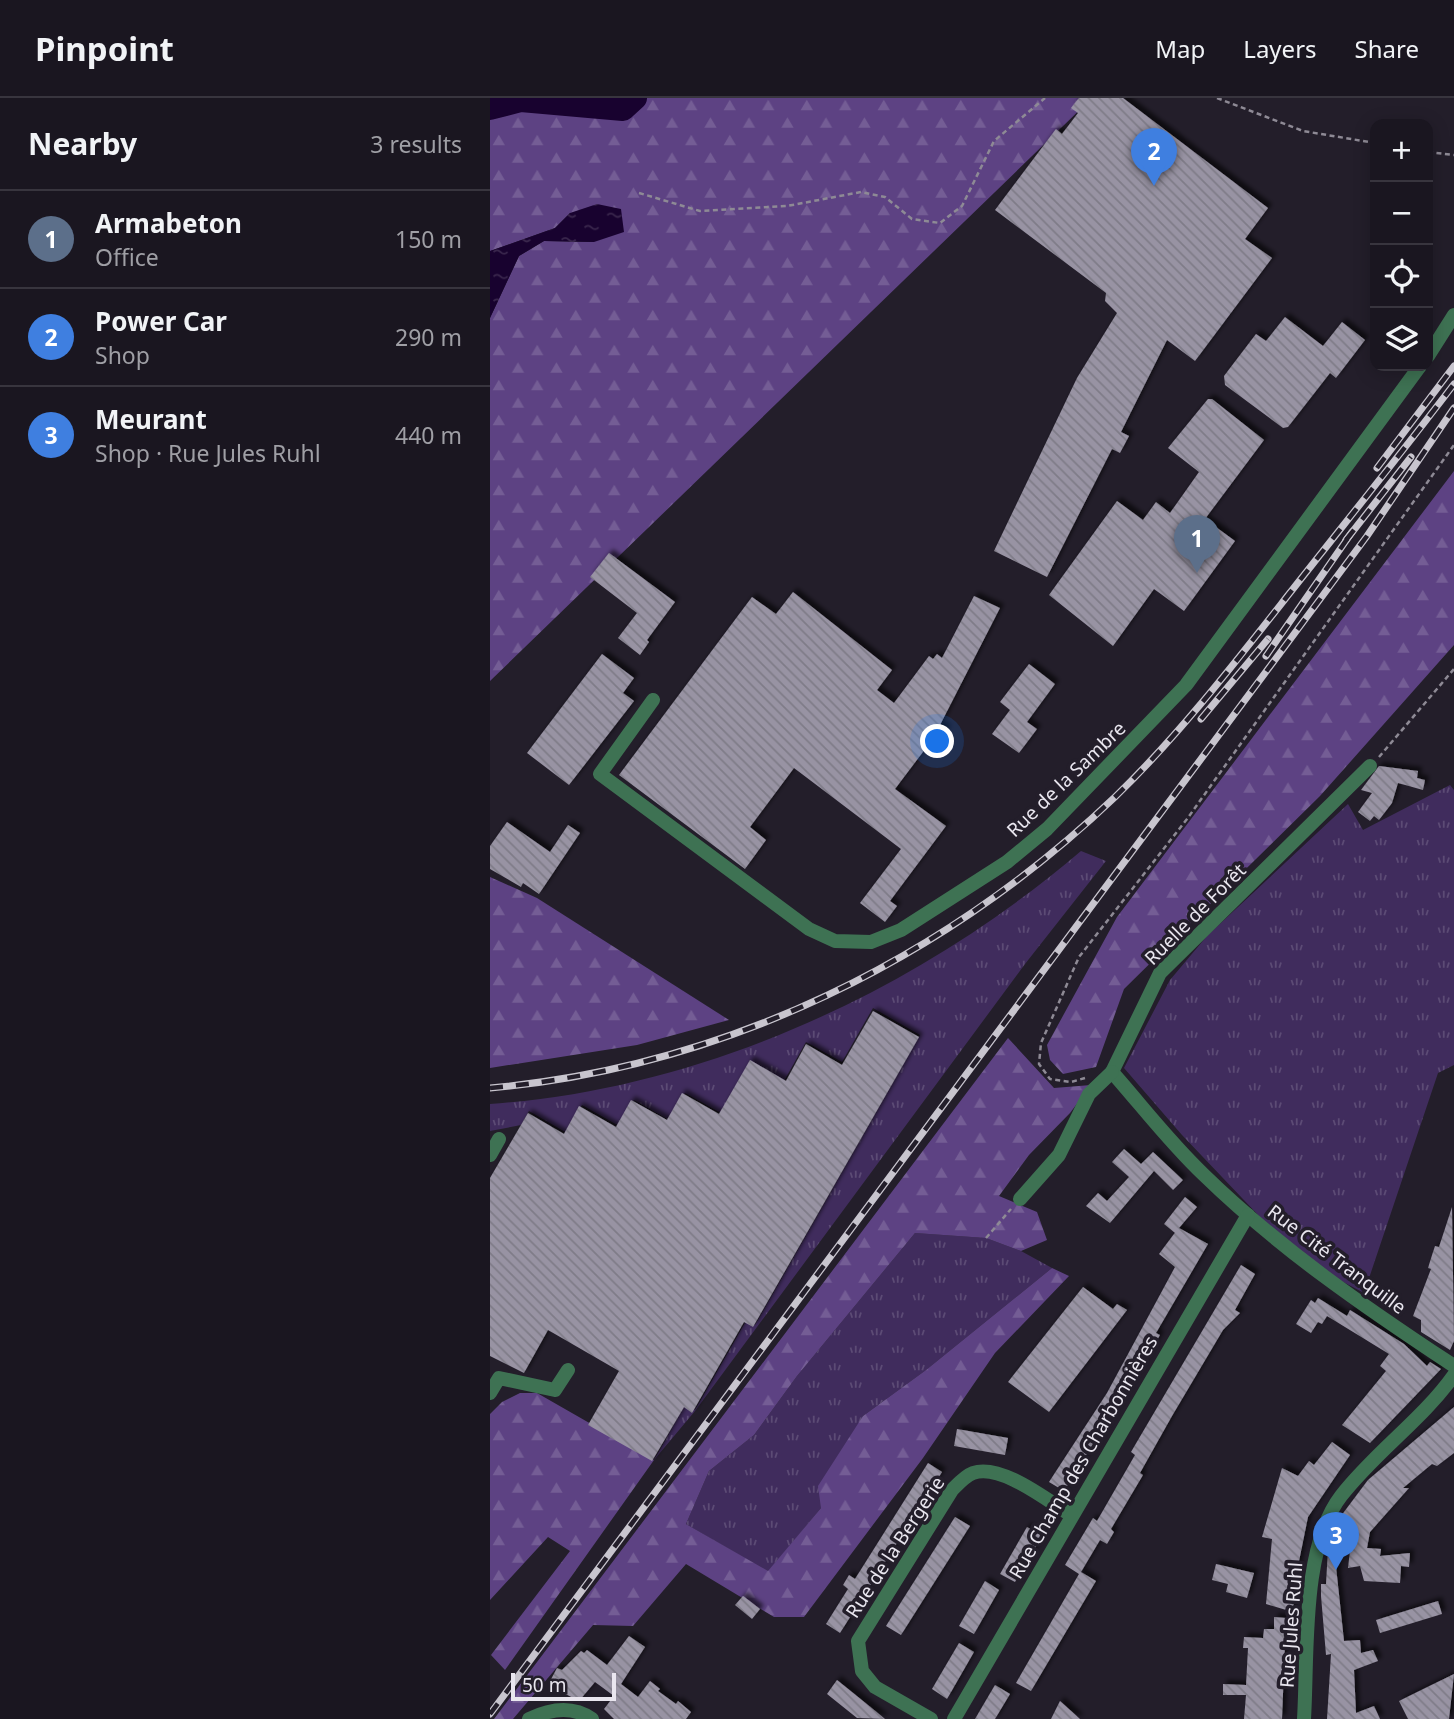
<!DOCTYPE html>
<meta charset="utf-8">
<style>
:root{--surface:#1a1620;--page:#27232d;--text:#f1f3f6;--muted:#9f9fa5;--line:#38353e;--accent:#d93025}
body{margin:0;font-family:"Noto Sans",sans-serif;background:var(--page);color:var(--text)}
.controls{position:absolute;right:21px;top:21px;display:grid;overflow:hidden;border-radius:14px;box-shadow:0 4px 18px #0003}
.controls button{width:63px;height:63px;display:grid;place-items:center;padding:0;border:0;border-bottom:2px solid var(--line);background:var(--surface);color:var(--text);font:35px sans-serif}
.scale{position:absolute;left:21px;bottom:18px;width:105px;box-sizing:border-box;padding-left:7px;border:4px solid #e9e6ef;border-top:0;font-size:19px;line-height:24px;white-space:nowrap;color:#e9e6ef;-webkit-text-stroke:5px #231e2a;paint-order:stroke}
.you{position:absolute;left:448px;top:644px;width:24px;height:24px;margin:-18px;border:5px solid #fff;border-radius:50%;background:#1a73e8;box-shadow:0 0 0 10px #1a73e833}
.badge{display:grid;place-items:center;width:46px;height:46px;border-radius:50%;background:var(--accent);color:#fff;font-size:23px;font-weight:700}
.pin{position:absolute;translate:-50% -58px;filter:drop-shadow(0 2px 4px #0008)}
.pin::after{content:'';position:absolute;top:37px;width:24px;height:21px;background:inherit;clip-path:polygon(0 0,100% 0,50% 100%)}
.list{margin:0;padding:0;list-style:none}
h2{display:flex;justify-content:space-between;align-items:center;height:91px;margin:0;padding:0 28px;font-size:30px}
h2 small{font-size:23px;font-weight:400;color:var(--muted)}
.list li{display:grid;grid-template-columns:46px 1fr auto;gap:21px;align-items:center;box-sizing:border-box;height:98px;padding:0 28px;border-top:2px solid var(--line)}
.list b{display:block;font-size:26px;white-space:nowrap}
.list p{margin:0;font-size:23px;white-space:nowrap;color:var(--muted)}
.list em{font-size:23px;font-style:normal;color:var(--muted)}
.icon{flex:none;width:38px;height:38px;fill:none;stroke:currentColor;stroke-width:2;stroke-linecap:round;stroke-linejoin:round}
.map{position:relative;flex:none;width:964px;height:1621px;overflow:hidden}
header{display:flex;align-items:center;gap:42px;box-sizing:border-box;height:98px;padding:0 35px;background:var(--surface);border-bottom:2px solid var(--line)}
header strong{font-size:33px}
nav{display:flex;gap:38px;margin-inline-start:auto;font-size:24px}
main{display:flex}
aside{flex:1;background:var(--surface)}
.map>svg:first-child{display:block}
</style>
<header>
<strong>Pinpoint</strong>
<nav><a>Map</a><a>Layers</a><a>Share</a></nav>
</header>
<main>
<aside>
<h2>Nearby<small>3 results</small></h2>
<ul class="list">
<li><span class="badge" style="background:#5c6f8a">1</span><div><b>Armabeton</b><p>Office</p></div><em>150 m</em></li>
<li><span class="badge" style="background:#3f7fe0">2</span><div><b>Power Car</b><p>Shop</p></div><em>290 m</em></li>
<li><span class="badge" style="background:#3f7fe0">3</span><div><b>Meurant</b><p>Shop · Rue Jules Ruhl</p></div><em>440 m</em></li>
</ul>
</aside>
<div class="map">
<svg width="964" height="1621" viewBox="0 0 964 1621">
<defs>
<pattern id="grass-tufts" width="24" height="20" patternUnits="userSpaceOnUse" patternTransform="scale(1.75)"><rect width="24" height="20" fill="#402c5d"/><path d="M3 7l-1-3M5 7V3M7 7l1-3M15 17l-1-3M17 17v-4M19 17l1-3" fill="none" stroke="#5c4b75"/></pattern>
<pattern id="forest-firs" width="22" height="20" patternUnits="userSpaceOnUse" patternTransform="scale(1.75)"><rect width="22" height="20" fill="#5d4283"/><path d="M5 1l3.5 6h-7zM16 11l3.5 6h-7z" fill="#745d95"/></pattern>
<pattern id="water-ripples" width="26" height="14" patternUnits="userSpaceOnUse" patternTransform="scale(1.75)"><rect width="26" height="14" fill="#18022f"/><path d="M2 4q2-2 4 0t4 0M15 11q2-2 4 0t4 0" fill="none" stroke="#3a274d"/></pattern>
<pattern id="building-back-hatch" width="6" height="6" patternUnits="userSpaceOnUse" patternTransform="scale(1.75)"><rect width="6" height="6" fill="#9893a3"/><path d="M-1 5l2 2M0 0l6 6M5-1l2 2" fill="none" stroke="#7f7c88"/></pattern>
<filter id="shadow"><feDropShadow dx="4" dy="-4" stdDeviation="2" flood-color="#0009"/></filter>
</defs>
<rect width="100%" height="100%" fill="#231e2a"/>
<g fill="url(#grass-tufts)">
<path d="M 960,687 L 964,692 L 964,967 L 948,975 L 874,1195 L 810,1161 L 692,1037 L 634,970 L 680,882 L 717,838 L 858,706 L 873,732 Z"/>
<path d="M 591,753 L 616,763 L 535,866 L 205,1313 L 164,1362 L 195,1307 L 205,1312 L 256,1223 L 265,1227 L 430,937 L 383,910 L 352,964 L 316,944 L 294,983 L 231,1015 L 195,995 L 179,1022 L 144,1002 L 129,1028 L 92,1007 L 77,1035 L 39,1013 L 31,1027 L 0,1033 L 0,1006 C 215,991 428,892 591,753 Z"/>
<path d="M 425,1135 L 496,1140 L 531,1153 L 562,1170 L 436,1272 L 373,1318 L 331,1410 L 278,1474 L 196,1426 L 219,1373 L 264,1337 L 307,1278 Z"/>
</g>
<g fill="url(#forest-firs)">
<path d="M 119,0 L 602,0 L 0,583 L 0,220 L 29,158 L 54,143 L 104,144 L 80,115 L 65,130 L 0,153 L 0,11 L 103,9 Z"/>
<path d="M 964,373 L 964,547 L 830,698 L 634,891 L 606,969 L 573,976 L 560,962 L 557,947 L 627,819 Z"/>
<path d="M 0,779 L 47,800 L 239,922 L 147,947 L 0,970 Z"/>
<path d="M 518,940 L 564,990 L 601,987 L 580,1015 L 539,1057 L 509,1098 L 547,1114 L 557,1142 L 531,1153 L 496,1140 L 425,1135 L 307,1278 L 264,1337 L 219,1373 L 196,1426 L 278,1473 L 331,1410 L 328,1388 L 373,1318 L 436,1272 L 562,1170 L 579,1178 L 505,1255 L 433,1360 L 314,1519 L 284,1519 L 196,1466 L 143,1528 L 103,1527 L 23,1621 L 4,1621 Z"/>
<path d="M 30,1295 L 47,1295 L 164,1362 L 15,1572 L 1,1557 L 80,1453 L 58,1439 L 0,1502 L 0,1316 L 12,1304 Z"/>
</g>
<path fill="url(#water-ripples)" d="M 107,106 L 131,111 L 134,134 L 104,144 L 54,143 L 29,158 L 0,220 L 0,153 L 65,130 L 80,115 Z"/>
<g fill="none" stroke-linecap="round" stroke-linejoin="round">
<path stroke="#18022f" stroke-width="24" d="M 0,10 L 31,2 L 133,11 L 145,0"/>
</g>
<g fill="url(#building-back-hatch)" filter="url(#shadow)">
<path d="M 589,0 L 633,0 L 778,110 L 755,141 L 782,160 L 705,263 L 677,242 L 631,334 L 639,338 L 630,355 L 622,351 L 557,479 L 504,453 L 587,280 L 627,215 L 615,203 L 616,195 L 505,112 L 566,31 L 572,36 L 588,15 L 581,10 Z"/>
<path d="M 795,219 L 833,248 L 852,224 L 875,242 L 846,280 L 840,275 L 798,329 L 793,330 L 735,287 L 734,278 L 766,236 L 776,243 Z"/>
<path d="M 718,301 L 722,301 L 774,342 L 715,421 L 745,443 L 694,513 L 664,491 L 623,548 L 559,497 L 627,403 L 653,422 L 666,404 L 680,415 L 709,374 L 678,350 Z"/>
<path d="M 119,455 L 185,504 L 157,542 L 159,544 L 150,557 L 128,540 L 147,515 L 100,479 Z"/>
<path d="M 303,494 L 402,572 L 387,592 L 404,605 L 439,558 L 443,561 L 447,556 L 452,560 L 484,498 L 510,510 L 450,627 L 457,630 L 452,641 L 445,638 L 405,691 L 456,728 L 400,803 L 407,808 L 395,824 L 370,805 L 411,751 L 304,670 L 260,729 L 276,742 L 255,771 L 129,677 L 262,499 L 286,516 Z"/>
<path d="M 112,556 L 144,580 L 133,595 L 144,603 L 79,687 L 37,655 Z"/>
<path d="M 539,566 L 565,586 L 537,624 L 547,631 L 529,655 L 502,636 L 520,612 L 510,604 Z"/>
<path d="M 889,668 L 928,673 L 927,680 L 935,682 L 933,692 L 908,685 L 902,705 L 889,722 L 884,718 L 880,723 L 868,714 L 882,695 L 871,692 Z"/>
<path d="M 17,724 L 60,754 L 78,727 L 90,735 L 49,796 L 33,785 L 31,789 L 0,771 L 0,748 Z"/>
<path d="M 383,913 L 429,939 L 263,1229 L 254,1224 L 202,1315 L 194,1309 L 162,1363 L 98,1327 L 129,1273 L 58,1232 L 34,1275 L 0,1258 L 0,1080 L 38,1015 L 74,1036 L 89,1008 L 126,1029 L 141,1002 L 177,1022 L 192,995 L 229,1016 L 260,962 L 296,983 L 316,946 L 352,967 Z"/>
<path d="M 634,1051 L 651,1066 L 663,1054 L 693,1082 L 683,1092 L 664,1073 L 620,1125 L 596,1108 L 608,1095 L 617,1103 L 639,1079 L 622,1064 Z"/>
<path d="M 695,1099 L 707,1109 L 689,1130 L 718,1146 L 666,1235 L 670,1237 L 657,1259 L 574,1393 L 559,1384 L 617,1295 L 685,1169 L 669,1156 L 687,1132 L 685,1135 L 674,1126 Z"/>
<path d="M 962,1109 L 964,1243 L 960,1252 L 931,1234 L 931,1222 L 923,1218 L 941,1171 L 938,1170 L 943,1154 L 945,1148 L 949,1149 Z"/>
<path d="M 751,1167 L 765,1176 L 745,1212 L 750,1215 L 733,1232 L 682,1318 L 650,1375 L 653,1377 L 621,1431 L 624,1434 L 617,1446 L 610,1442 L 591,1474 L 606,1483 L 541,1593 L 526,1585 L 589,1476 L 575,1467 L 603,1420 L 607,1423 L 645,1357 L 641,1354 Z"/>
<path d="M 593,1189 L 623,1211 L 627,1206 L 637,1212 L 559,1314 L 518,1284 Z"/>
<path d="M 828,1200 L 857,1218 L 860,1212 L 914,1246 L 937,1268 L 940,1264 L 951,1271 L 880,1345 L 852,1327 L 896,1273 L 890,1268 L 899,1256 L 837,1218 L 832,1226 L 828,1224 L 821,1235 L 806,1226 L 821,1202 L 825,1205 Z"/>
<path d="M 964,1309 L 964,1355 L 947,1368 L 942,1366 L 913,1390 L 919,1390 L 880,1434 L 877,1450 L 891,1451 L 890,1458 L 920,1455 L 919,1469 L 911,1468 L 910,1485 L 874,1483 L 870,1468 L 858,1470 L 862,1434 L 848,1422 L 878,1382 Z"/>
<path d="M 467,1331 L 518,1340 L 515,1357 L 464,1348 Z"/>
<path d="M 842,1344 L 860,1357 L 818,1419 L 806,1478 L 803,1514 L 776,1506 L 782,1441 L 772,1439 L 792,1370 L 808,1378 L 819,1363 L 824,1367 Z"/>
<path d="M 438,1365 L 452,1374 L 350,1535 L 336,1526 L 358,1491 L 353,1487 L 359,1477 L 365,1481 Z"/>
<path d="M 465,1419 L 480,1428 L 411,1537 L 396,1528 Z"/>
<path d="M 537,1429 L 552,1438 L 525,1484 L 510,1476 Z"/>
<path d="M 838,1450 L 844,1450 L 854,1543 L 870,1542 L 871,1555 L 883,1552 L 888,1563 L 864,1572 L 866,1615 L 884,1608 L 890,1621 L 837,1621 L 841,1556 L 836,1557 L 831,1498 L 831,1486 L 836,1486 Z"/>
<path d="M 726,1466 L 764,1475 L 757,1500 L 736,1494 L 738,1486 L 722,1482 Z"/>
<path d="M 495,1483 L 509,1492 L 484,1536 L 469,1528 Z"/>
<path d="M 253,1498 L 270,1511 L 262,1521 L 245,1507 Z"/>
<path d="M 948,1503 L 952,1516 L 890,1535 L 886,1522 Z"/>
<path d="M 784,1519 L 796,1520 L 792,1621 L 754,1621 L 756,1597 L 733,1597 L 733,1586 L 756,1587 L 758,1550 L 753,1550 L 754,1539 L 773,1540 L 774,1531 L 784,1531 Z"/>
<path d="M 139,1538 L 155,1549 L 131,1586 L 148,1599 L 160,1583 L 170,1591 L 168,1593 L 186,1606 L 188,1603 L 201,1614 L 196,1621 L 124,1621 L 114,1611 L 124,1598 L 105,1584 L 89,1603 L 58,1587 L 67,1570 L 72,1572 L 91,1553 L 94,1555 L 97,1552 L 117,1567 Z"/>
<path d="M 469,1545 L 484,1554 L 457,1601 L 442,1591 Z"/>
<path d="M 964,1576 L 959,1621 L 918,1621 L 909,1603 Z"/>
<path d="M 347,1582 L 378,1607 L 395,1621 L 367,1620 L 337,1596 Z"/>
<path d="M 505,1587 L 520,1596 L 505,1621 L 485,1621 Z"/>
<path d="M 570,1603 L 590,1621 L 561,1621 Z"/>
</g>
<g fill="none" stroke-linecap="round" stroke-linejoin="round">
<g stroke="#8e8a95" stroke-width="2.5" stroke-dasharray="5 3.5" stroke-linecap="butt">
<path d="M 727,0 L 813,33 L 885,45"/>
<path d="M 938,54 L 964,57"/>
<path d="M 149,95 L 210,113 L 297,108 L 371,94 L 395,99 L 422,121 L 450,125 L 472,108 L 504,43 L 555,0"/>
<path d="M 889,659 L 964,571"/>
<path d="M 595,980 L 581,984 L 560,981 L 549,966 L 551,945 L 589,859 L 697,721 L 964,347"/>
<path d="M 496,1140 L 521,1111"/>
</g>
<g stroke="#3e7253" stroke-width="14">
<path d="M 938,258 L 964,217"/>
<path d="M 163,602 L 110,676 L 319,831 L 345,843 L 381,844 L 411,832 L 517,764 L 557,731 L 696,587 L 930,268"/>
<path d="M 880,668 L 670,875 L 622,974 C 652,1008 681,1046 714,1077 C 790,1151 876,1210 964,1268"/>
<path d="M 0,1057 L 9,1041"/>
<path d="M 530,1101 L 569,1057 L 599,996 L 622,974"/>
<path d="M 0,1295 L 9,1280 L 65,1292 L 78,1272"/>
<path d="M 39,1621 C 60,1611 82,1607 102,1621"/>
<path d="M 441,1621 L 385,1589 L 372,1573 L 368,1543 L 462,1392 C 468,1386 475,1378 483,1375 C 511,1365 558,1403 581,1417"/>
<path d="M 464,1621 L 758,1117"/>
<path d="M 814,1621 C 818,1556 811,1450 851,1398 C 885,1354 932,1322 964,1277"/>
</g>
<g stroke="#c8c5ce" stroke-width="7">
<g id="rail">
<path d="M 887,370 L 964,268"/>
<path d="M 856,442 L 921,359"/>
<path d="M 776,558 L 862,434"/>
<path d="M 711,621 L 778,541"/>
<path d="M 0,990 C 235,969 455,861 625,699 C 689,637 744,566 799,496 C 854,426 910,357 964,286"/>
<path d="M 0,1616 L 877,438 L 964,310"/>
</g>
</g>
<use href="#rail" stroke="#231e2a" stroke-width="4.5" stroke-dasharray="13" stroke-linecap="butt"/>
</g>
<g text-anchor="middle" stroke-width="7" stroke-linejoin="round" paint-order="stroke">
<g font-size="19" fill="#e9e6ef" stroke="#231e2a">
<text transform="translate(576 681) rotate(-44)" y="7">Rue de la Sambre</text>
<text transform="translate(705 816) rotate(-45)" y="7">Ruelle de Forêt</text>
<text transform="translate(847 1161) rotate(37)" y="7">Rue Cité Tranquille</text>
<text transform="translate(593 1359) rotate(-60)" y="7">Rue Champ des Charbonnières</text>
<text transform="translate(405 1449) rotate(-57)" y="7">Rue de la Bergerie</text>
<text transform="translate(801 1527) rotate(-86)" y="7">Rue Jules Ruhl</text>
</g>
</g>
</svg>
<div class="controls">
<button>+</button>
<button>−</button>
<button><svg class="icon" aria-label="locate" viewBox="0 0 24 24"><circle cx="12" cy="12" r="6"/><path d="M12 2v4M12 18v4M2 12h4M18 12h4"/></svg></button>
<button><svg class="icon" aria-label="layers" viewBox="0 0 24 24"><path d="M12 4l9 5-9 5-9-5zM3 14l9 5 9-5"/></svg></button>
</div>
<div class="scale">50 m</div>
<div class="you"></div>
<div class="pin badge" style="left:707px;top:475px;background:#5c6f8a">1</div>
<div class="pin badge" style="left:664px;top:88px;background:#3f7fe0">2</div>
<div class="pin badge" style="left:846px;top:1472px;background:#3f7fe0">3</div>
</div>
</main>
